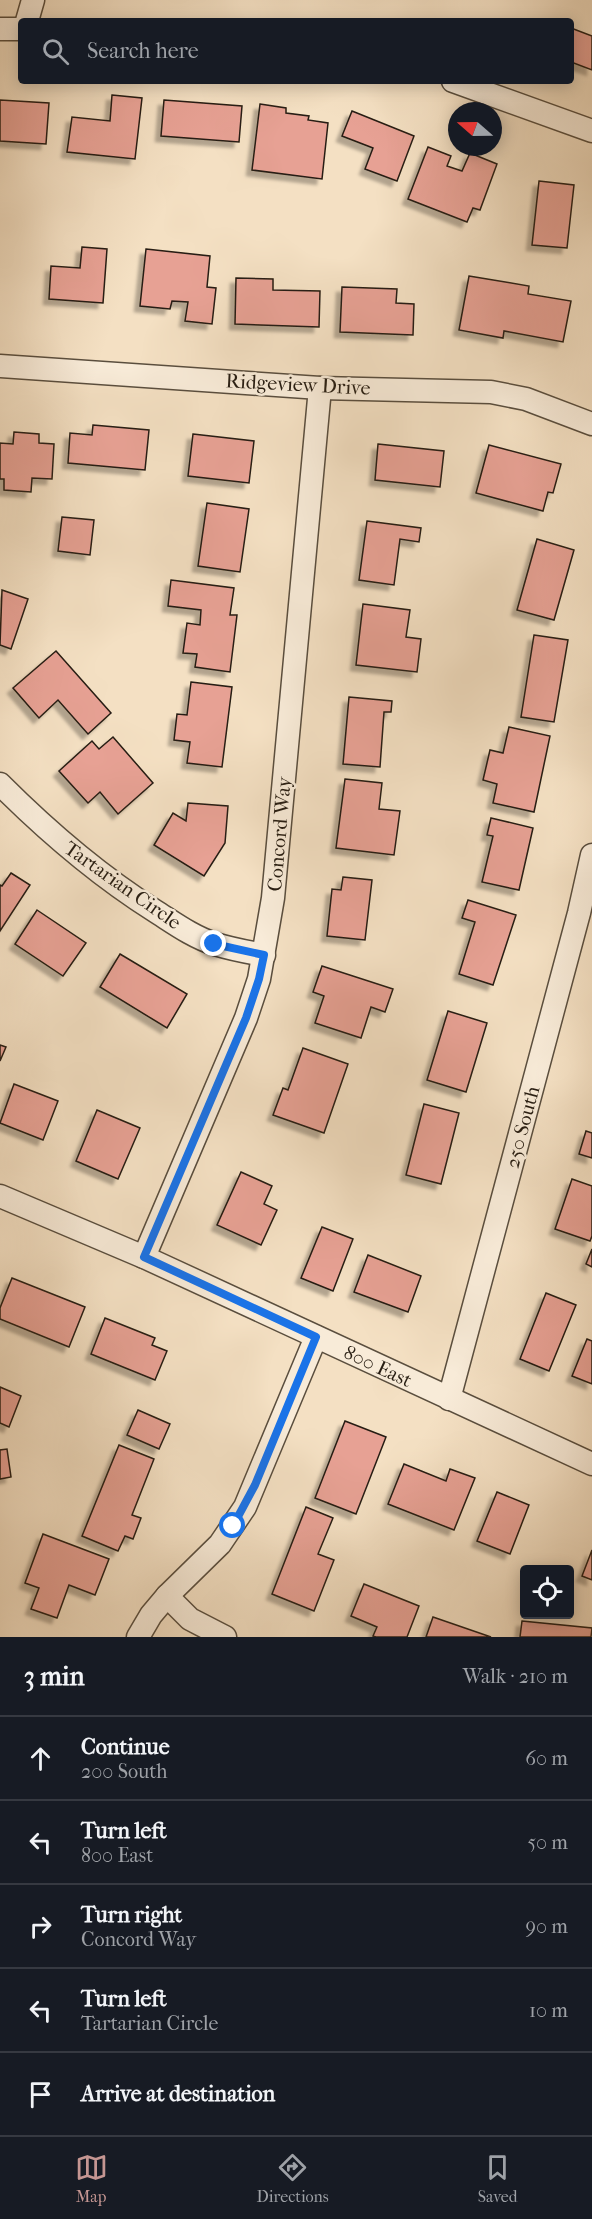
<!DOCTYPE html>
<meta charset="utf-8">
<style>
:root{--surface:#171b24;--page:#242831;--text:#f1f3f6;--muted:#9ea1a6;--line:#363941;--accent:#c59692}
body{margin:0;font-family:"IM FELL French Canon",serif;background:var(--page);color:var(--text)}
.controls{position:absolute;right:18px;bottom:18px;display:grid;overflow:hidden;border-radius:6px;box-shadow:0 3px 15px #0003}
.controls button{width:54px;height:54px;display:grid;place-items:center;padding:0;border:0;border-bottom:2px solid var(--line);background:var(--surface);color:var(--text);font:30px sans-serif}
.compass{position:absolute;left:448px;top:102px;width:54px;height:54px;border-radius:50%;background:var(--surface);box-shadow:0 3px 15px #0003;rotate:290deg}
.stop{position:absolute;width:18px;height:18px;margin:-14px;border:4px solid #1a73e8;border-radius:50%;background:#fff}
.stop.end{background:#1a73e8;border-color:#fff;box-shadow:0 2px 6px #0008}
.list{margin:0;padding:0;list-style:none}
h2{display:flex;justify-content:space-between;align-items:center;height:78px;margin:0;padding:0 24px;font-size:26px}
h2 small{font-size:20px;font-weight:400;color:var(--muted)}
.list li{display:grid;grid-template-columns:39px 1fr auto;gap:18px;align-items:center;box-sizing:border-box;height:84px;padding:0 24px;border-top:2px solid var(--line)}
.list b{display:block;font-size:22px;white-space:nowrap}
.list p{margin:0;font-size:20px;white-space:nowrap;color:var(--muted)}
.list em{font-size:20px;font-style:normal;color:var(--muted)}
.icon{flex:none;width:33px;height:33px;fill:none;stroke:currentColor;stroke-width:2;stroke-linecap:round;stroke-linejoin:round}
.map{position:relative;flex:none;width:592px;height:1637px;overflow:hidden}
.search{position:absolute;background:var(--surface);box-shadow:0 3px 15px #0003;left:18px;right:18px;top:18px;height:66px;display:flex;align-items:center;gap:15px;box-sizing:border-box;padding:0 21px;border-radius:6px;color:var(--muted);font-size:22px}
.sheet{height:498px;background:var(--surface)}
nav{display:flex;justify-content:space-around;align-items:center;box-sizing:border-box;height:84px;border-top:2px solid var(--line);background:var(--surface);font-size:16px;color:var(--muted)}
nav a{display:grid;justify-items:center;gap:3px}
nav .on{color:var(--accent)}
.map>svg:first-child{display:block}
</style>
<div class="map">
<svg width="592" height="1637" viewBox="0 0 592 1637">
<defs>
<filter id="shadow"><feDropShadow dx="-5.5" dy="5.5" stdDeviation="1.5" flood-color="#0004"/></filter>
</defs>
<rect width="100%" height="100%" fill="#f4e0c3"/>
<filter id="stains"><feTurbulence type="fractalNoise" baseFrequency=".00333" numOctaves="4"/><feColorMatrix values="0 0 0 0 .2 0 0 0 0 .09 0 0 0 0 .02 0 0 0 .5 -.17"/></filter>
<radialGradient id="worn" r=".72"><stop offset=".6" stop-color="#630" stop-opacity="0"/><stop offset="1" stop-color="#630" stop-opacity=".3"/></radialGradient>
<g fill="#e7a194" stroke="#271d12" stroke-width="1.5" filter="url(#shadow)">
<path d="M 571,28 L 592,36 L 592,70 L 571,62 Z"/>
<path d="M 112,95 L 142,98 L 135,159 L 67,152 L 72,117 L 110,121 Z"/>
<path d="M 0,100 L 49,103 L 46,144 L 0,141 Z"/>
<path d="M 164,100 L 242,106 L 239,142 L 161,136 Z"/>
<path d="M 260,104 L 286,108 L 286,113 L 309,116 L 308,120 L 328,123 L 322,179 L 252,170 Z"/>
<path d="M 352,111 L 414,136 L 397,181 L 365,169 L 373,148 L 342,136 Z"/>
<path d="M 428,147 L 451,156 L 447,166 L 462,171 L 470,153 L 497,164 L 480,210 L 473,208 L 467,222 L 408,199 Z"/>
<path d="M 539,181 L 574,185 L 567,248 L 532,245 Z"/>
<path d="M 82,247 L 107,249 L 103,303 L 49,299 L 51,266 L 80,268 Z"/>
<path d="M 146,249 L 210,256 L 207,287 L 216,288 L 212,324 L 185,321 L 188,302 L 172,301 L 170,309 L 140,306 Z"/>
<path d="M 469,276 L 529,286 L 528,294 L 571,301 L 563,342 L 504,331 L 503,338 L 459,330 Z"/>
<path d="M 236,278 L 273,279 L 273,290 L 320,291 L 319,327 L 235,324 Z"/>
<path d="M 342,287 L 397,289 L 396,303 L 414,304 L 413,335 L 340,332 Z"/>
<path d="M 93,425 L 149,430 L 145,470 L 68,463 L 70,433 L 92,435 Z"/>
<path d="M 14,432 L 39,434 L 39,443 L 54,444 L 52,479 L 32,478 L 31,492 L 4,490 L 4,479 L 0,479 L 0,443 L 13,444 Z"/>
<path d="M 193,434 L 254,441 L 249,483 L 188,476 Z"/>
<path d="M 378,444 L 444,451 L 440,487 L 375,480 Z"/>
<path d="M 489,445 L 561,464 L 553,493 L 548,492 L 543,511 L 476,493 Z"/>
<path d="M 207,503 L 249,509 L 240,572 L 198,566 Z"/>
<path d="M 62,517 L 94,520 L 90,555 L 58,551 Z"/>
<path d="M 367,521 L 421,528 L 419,542 L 400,539 L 394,585 L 359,580 Z"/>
<path d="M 537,539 L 574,550 L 554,620 L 517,610 Z"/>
<path d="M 171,580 L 234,588 L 230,615 L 237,615 L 230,672 L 195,667 L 197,654 L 183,653 L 187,623 L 200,625 L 201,610 L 168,606 Z"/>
<path d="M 2,590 L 28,599 L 11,649 L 0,645 Z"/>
<path d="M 363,604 L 410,610 L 406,637 L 421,639 L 417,672 L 356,665 Z"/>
<path d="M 534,635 L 568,640 L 554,722 L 521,717 Z"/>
<path d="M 56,651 L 111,713 L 88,734 L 58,700 L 39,718 L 13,688 Z"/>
<path d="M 191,682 L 232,687 L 222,767 L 187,763 L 190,742 L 174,740 L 177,714 L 187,715 Z"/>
<path d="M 349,697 L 392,701 L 391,712 L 384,712 L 380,767 L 343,764 Z"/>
<path d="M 509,727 L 550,736 L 534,812 L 493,803 L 497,784 L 483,780 L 490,750 L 503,753 Z"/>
<path d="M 113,737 L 153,783 L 118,814 L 100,792 L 88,803 L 59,771 L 92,741 L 99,749 Z"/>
<path d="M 345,779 L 382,783 L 379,809 L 400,811 L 394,855 L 336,848 Z"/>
<path d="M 188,803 L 228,806 L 225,843 L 204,876 L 154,845 L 173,813 L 186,821 Z"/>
<path d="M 491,818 L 533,828 L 519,890 L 482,882 L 493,836 L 487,835 Z"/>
<path d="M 11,873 L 30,885 L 0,931 L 0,885 L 2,886 Z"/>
<path d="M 343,877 L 372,880 L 365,940 L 327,936 L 332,889 L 341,890 Z"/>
<path d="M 468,900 L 516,915 L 493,985 L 459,974 L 475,922 L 462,918 Z"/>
<path d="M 37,910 L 86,943 L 63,976 L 15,944 Z"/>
<path d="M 120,954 L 187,994 L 167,1028 L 100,987 Z"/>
<path d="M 322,966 L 393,989 L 385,1012 L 371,1007 L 361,1038 L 315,1023 L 324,996 L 313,992 Z"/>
<path d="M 448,1011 L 487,1023 L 466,1092 L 427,1080 Z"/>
<path d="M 0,1045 L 6,1047 L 0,1061 Z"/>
<path d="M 303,1048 L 348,1064 L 324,1133 L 273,1115 L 283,1088 L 288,1090 Z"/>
<path d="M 14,1084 L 58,1101 L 43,1140 L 0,1123 Z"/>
<path d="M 424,1104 L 459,1113 L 441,1184 L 406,1175 Z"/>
<path d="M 97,1110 L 140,1128 L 118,1179 L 76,1161 Z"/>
<path d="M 586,1131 L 592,1133 L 592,1158 L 579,1154 Z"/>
<path d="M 241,1172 L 272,1186 L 264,1204 L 277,1210 L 261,1245 L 217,1225 Z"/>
<path d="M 572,1179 L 592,1186 L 592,1236 L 590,1241 L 555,1229 Z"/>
<path d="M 322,1227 L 353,1239 L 333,1291 L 301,1278 Z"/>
<path d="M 592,1249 L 592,1267 L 586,1264 Z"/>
<path d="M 368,1255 L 421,1276 L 408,1312 L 354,1292 Z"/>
<path d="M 12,1278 L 85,1307 L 69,1347 L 0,1319 L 0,1308 Z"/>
<path d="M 546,1293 L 576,1305 L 549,1371 L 520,1359 Z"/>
<path d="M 105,1318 L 155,1338 L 152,1345 L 167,1351 L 155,1380 L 91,1354 Z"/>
<path d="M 587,1339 L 592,1341 L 592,1384 L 572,1376 Z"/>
<path d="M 0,1387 L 21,1396 L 9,1427 L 0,1423 Z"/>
<path d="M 138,1410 L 170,1424 L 159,1449 L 127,1435 Z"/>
<path d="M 345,1421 L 386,1437 L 356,1514 L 315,1498 Z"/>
<path d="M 119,1445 L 154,1459 L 132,1515 L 141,1518 L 133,1539 L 125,1536 L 118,1551 L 82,1536 Z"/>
<path d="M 7,1449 L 11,1477 L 0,1479 L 0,1450 Z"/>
<path d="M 404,1464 L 446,1481 L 450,1469 L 475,1478 L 454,1530 L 388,1504 Z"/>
<path d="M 497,1492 L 529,1505 L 510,1554 L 477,1541 Z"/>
<path d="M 306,1507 L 333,1518 L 318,1554 L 334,1560 L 314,1611 L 272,1594 Z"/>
<path d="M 43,1534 L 109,1559 L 95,1595 L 69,1585 L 57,1618 L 31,1609 L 39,1588 L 25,1583 Z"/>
<path d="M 592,1550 L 592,1580 L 582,1576 Z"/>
<path d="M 364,1584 L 419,1606 L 407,1637 L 376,1637 L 373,1636 L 377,1627 L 351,1616 Z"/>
<path d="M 433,1617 L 491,1637 L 426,1637 Z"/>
<path d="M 522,1621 L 592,1628 L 591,1637 L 520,1637 Z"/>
</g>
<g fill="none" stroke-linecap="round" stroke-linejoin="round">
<g stroke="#5a4e3e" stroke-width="25">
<g id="minor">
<path d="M 27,21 L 33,0"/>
<path d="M 0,29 L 21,29"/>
<path d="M 453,81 L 592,131"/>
<path d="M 0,366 L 320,388 L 491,392 L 526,399 L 592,424"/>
<path d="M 0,784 C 48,832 98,875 155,911 C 174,923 193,937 215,944 C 231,949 247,952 264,955"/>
<path d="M 0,1196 L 144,1257 L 592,1464"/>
<path d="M 144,1257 L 246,1018 L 259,979 L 273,898 L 320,388"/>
<path d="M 449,1399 L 579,913 L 592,855"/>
<path d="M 167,1596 L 190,1619 L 225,1637"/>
<path d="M 138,1637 L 151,1615 L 167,1596 L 220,1544 L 245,1507 L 316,1337"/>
</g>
</g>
<use href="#minor" stroke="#f8ebd8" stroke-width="22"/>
</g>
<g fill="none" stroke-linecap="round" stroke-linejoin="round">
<path stroke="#1a73e8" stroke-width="8" d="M 214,944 L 264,955 L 259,979 L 246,1018 L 144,1257 L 316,1337 L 255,1485 L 233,1526"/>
</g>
<g text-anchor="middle" stroke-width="5" stroke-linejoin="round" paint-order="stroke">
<g font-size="20" fill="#271d12" stroke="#f8ebd8">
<text transform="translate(298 384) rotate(3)" y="7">Ridgeview Drive</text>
<text transform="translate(279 834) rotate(-85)" y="7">Concord Way</text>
<text transform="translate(123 885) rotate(35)" y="7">Tartarian Circle</text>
<text transform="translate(522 1127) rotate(-75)" y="7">250 South</text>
<text transform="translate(378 1366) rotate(25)" y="7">800 East</text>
</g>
</g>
<rect width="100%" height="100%" filter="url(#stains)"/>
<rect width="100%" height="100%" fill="url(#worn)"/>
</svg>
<div class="controls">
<button><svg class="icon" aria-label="locate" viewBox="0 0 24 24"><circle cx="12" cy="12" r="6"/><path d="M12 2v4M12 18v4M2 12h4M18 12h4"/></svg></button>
</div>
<svg class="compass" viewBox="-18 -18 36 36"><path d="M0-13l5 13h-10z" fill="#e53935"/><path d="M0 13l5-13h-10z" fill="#9ea1a6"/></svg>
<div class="stop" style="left:233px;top:1526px"></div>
<div class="stop end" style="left:214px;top:944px"></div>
<div class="search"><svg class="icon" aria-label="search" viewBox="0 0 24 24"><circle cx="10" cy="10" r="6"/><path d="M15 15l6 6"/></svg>Search here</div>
</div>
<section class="sheet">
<h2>3 min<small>Walk · 210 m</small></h2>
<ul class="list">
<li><svg class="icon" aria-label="ahead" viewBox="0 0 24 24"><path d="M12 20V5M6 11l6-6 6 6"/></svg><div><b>Continue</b><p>200 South</p></div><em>60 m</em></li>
<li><svg class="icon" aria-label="left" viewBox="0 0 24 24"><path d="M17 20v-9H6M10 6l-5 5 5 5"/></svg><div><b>Turn left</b><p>800 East</p></div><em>50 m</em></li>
<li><svg class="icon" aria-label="right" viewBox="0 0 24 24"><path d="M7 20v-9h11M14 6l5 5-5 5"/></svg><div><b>Turn right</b><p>Concord Way</p></div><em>90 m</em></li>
<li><svg class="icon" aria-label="left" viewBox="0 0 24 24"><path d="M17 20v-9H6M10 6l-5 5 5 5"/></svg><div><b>Turn left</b><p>Tartarian Circle</p></div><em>10 m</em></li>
<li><svg class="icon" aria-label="arrive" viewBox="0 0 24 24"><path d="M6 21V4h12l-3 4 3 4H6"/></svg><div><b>Arrive at destination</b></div></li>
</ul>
</section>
<nav>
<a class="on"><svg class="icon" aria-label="map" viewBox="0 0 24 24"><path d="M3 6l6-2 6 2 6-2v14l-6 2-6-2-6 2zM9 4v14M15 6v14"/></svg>Map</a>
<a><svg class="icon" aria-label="directions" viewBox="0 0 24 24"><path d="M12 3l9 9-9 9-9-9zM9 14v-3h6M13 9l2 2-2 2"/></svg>Directions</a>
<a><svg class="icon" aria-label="saved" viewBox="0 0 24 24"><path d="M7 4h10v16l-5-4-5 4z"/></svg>Saved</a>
</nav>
